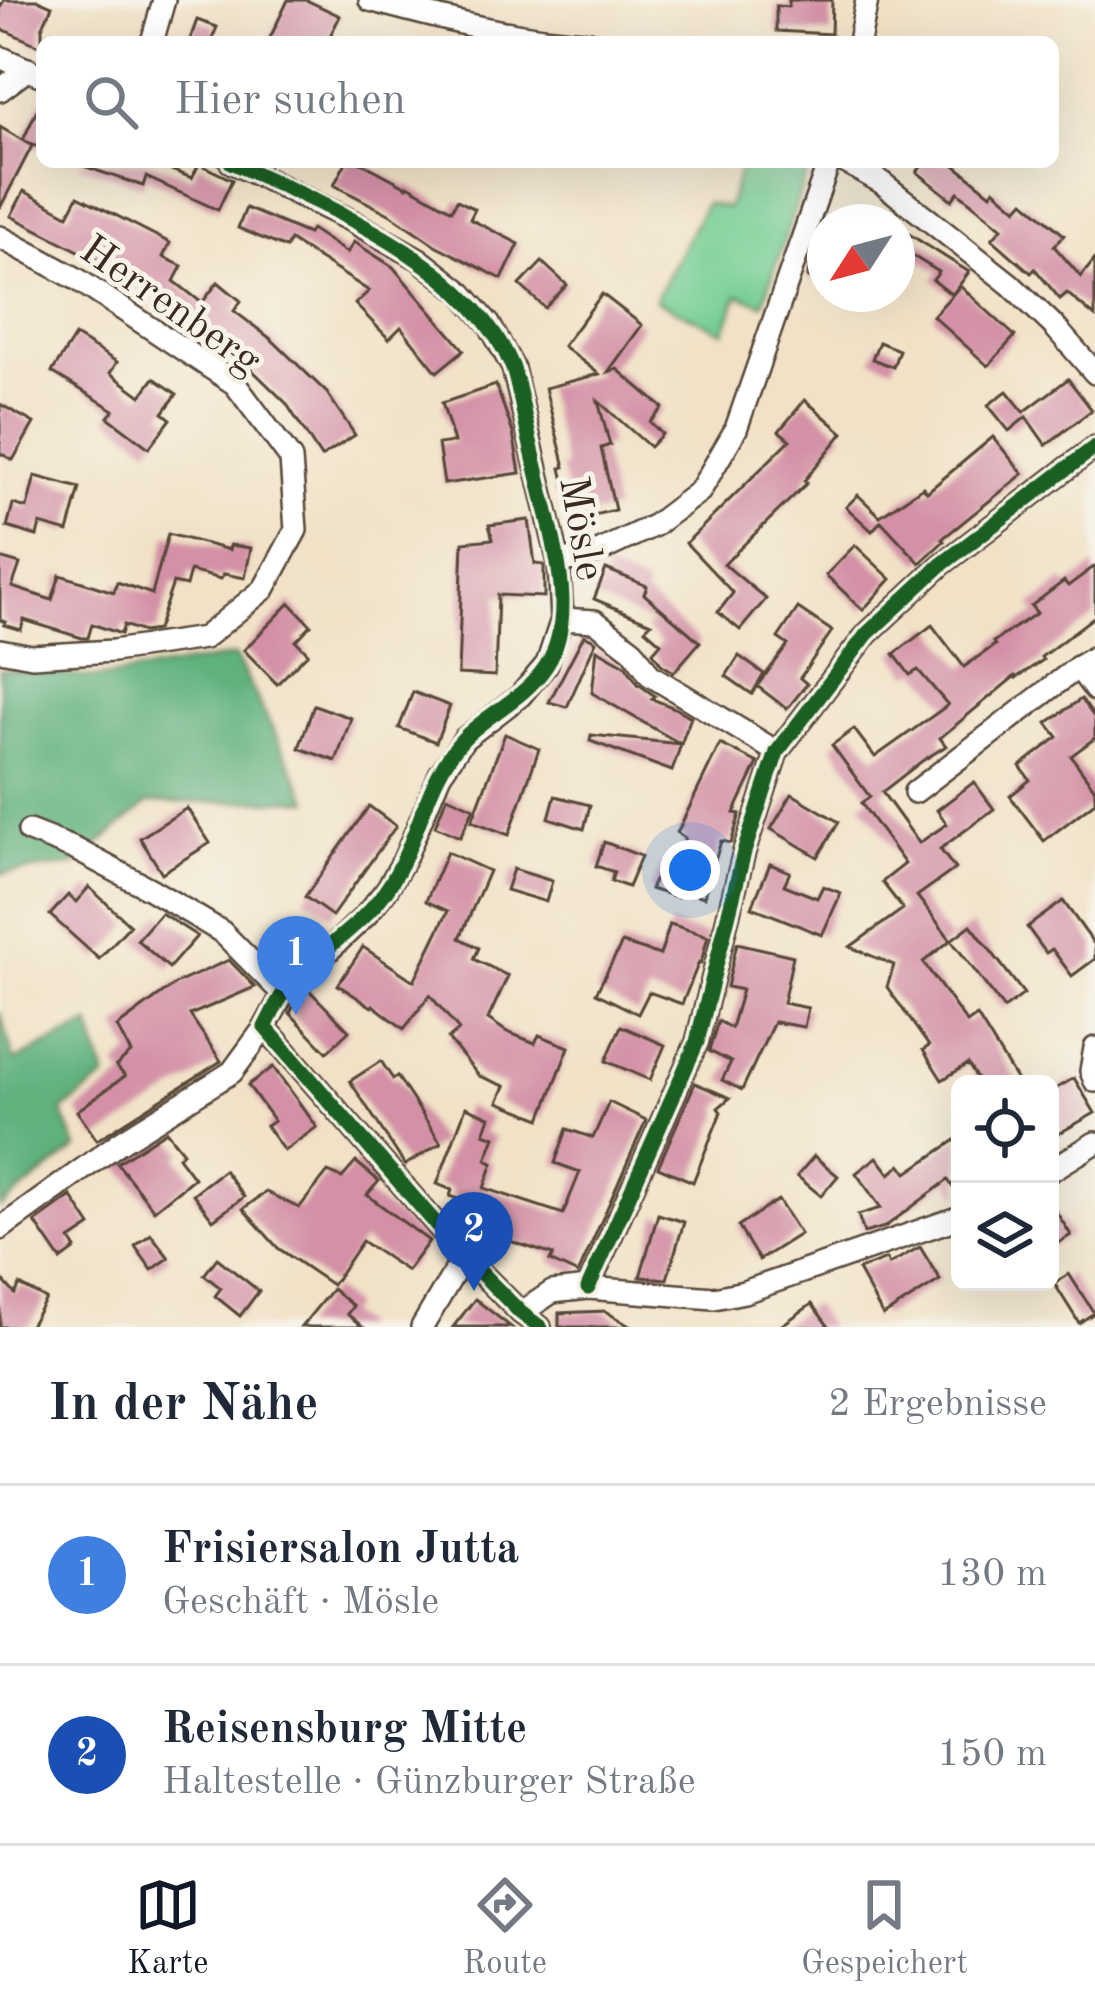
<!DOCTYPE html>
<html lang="de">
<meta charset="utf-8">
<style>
:root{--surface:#fff;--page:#f6f6f7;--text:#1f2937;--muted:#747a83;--line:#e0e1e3;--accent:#111827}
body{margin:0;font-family:"Old Standard TT",serif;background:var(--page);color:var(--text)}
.controls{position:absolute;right:36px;bottom:36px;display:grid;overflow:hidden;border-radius:18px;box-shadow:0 12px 48px #0002}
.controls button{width:108px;height:108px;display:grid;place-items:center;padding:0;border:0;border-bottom:3px solid var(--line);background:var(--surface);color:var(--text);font:60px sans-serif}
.compass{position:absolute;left:807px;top:204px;width:108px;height:108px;border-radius:50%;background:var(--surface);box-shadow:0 12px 48px #0002;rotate:234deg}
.you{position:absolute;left:690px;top:870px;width:42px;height:42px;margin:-30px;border:9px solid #fff;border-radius:50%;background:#1a73e8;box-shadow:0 0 0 18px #1a73e833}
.badge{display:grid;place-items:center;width:78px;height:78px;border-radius:50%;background:var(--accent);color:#fff;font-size:39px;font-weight:700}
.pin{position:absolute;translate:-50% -99px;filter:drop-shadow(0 3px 6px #0008)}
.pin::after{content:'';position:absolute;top:63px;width:42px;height:36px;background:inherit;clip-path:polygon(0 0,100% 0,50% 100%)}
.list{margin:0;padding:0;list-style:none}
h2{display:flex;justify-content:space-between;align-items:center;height:156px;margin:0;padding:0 48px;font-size:51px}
h2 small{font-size:39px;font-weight:400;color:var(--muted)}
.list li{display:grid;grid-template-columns:78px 1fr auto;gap:36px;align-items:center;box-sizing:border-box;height:180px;padding:0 48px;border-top:3px solid var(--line)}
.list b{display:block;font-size:45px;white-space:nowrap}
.list p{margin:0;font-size:39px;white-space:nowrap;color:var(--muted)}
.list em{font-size:39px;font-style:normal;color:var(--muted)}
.icon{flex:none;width:66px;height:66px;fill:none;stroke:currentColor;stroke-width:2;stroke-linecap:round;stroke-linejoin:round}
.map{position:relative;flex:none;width:1095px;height:1327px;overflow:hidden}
.search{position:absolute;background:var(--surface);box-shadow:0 12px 48px #0002;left:36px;right:36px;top:36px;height:132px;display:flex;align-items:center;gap:30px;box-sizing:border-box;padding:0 42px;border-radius:18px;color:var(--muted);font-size:45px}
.sheet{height:516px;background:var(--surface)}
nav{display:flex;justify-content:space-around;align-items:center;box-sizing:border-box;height:168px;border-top:3px solid var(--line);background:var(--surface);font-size:33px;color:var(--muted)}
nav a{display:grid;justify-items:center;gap:6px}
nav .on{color:var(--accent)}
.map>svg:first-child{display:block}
</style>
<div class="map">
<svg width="1095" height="1327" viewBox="0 0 1095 1327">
<rect width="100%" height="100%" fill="#f7f3e8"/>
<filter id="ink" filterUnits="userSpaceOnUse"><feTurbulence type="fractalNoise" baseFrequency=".00833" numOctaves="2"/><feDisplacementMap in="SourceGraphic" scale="24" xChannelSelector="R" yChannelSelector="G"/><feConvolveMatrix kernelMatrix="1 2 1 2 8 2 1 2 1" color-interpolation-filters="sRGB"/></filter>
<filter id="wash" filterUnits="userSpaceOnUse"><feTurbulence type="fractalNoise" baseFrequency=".004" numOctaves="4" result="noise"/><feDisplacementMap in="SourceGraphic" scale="48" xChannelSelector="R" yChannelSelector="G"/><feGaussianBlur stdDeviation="2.7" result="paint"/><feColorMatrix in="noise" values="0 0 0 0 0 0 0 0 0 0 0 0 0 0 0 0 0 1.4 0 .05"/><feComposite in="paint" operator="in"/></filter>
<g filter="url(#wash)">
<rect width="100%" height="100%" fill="#f1e2c7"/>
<path fill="#74ce95" stroke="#587c5a" stroke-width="3" d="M 742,162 L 810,162 L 763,304 L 738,295 L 724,332 L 655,300 L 706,203 L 728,208 Z"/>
<g fill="#5fb17e" stroke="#4d6e4e" stroke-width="3">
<path d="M 235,656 L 309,800 L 148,803 L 74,865 L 0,874 L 0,669 L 97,678 Z"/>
<path d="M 0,1012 L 14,1061 L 90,1024 L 106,1078 L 62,1111 L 77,1148 L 0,1208 Z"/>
</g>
<g id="blocks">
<g fill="#d390a6">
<path d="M 4,0 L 38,0 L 52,6 L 42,28 L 42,47 L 0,28 L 0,8 Z"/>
<path d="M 288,0 L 306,0 L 340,16 L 327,42 L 268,42 Z"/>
<path d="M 789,0 L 832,0 L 831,34 L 776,31 L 776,6 L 788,7 Z"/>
<path d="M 197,20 L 217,27 L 211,42 L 189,42 Z"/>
<path d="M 42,99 L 42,149 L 23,140 Z"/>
<path d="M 0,127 L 32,146 L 0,208 Z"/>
<path d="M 80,162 L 151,162 L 192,178 L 199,164 L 232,180 L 218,210 L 146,177 L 143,186 L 80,165 Z"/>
<path d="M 346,162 L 360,162 L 407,187 L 408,185 L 452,210 L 457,200 L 475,209 L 470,219 L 519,244 L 502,279 L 435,245 L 391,215 L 334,185 Z"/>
<path d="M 925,162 L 951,162 L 991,194 L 994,189 L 1017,209 L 1024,201 L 1064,235 L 1054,246 L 1081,277 L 1095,259 L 1095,317 L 1067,293 L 1060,299 L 1035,269 L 1031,273 L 992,239 L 1002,228 L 958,192 L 952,200 L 917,172 Z"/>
<path d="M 24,191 L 68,215 L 78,196 L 170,243 L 163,257 L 182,266 L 174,281 L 202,303 L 218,282 L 241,301 L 234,311 L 271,339 L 327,393 L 355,435 L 321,457 L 286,403 L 250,368 L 175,312 L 182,304 L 11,216 Z"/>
<path d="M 246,208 L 308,234 L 311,229 L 347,253 L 354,242 L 393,267 L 464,350 L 437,372 L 401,327 L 389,339 L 355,304 L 369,291 L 290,240 L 286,248 L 238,228 Z"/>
<path d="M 822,227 L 825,227 L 825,282 L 808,278 L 809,265 Z"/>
<path d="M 909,234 L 969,272 L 952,295 L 933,280 L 939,272 L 900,248 Z"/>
<path d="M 542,262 L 567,285 L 545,308 L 520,285 Z"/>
<path d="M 960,286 L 1015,336 L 988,366 L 933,316 Z"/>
<path d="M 602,294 L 642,325 L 608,372 L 617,369 L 663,408 L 650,422 L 662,434 L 650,447 L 598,401 L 610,445 L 601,448 L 615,510 L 573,520 L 561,468 L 565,467 L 545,388 L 599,374 L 563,346 Z"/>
<path d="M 75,336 L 117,362 L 110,373 L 141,396 L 154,378 L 177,394 L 163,413 L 171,419 L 149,448 L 108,417 L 114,410 L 52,372 Z"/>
<path d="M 879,342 L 899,350 L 893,367 L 872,359 Z"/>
<path d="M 1068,379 L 1092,410 L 1046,445 L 1026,417 L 1009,431 L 988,405 L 1007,391 L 1024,412 Z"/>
<path d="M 496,385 L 513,433 L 520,473 L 444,484 L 438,444 L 454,442 L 442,403 Z"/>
<path d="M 805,400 L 843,433 L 804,481 L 807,483 L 724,564 L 766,599 L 740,630 L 718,612 L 733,593 L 686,543 L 790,440 L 779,431 Z"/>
<path d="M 0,404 L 34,423 L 13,460 L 0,453 Z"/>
<path d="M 993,437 L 1023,474 L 942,539 L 944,541 L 920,563 L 881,521 L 872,531 L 846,507 L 858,495 L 880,516 L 923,487 L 927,492 Z"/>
<path d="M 35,476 L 80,488 L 68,532 L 40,524 L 37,536 L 7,527 L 13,504 L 27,508 Z"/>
<path d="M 529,520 L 535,564 L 544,565 L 544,597 L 498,595 L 495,676 L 458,674 L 463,542 L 493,539 L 489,525 Z"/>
<path d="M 168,534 L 229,550 L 230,545 L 251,548 L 245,578 L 224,574 L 221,579 L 190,571 L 186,586 L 173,583 L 157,630 L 143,632 L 124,625 L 121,634 L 92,624 L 88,638 L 82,638 L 24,620 L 21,630 L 4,625 L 6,622 L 0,620 L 0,558 L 20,564 L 12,587 L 52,600 L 60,575 L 114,592 L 117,582 L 152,594 Z"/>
<path d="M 855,545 L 891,579 L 863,610 L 826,575 Z"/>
<path d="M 1095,566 L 1095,616 L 1041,657 L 1043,660 L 1016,678 L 1015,676 L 940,738 L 946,746 L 922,761 L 882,792 L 919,843 L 947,824 L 937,810 L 974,782 L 994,809 L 940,849 L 955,869 L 917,896 L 951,940 L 923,962 L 967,1023 L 977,1016 L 1019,1084 L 980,1084 L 968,1064 L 942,1080 L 923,1050 L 929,1046 L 887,987 L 894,965 L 850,947 L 903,909 L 882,882 L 905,864 L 861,803 L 870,797 L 832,745 L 854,729 L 875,757 L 948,705 L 918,670 L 910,675 L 894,654 L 932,625 L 964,667 L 995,645 L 993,642 L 1037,613 L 1031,606 L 1064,581 L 1068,586 Z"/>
<path d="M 606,569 L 647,586 L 644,594 L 700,642 L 674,672 L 661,664 L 653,652 L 661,643 L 645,629 L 651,623 L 594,599 Z"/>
<path d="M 290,603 L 311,625 L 296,641 L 308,653 L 277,684 L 244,650 Z"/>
<path d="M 798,608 L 832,631 L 800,678 L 807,684 L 787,709 L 757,686 L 788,645 L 778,638 Z"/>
<path d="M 584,635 L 596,641 L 567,707 L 549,702 Z"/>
<path d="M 597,649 L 625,665 L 638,684 L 655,696 L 652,699 L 675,708 L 691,717 L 681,744 L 592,693 Z"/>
<path d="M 739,656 L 764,674 L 752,694 L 726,676 Z"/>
<path d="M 413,692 L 450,706 L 436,742 L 399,728 Z"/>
<path d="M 1081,699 L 1095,718 L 1095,738 L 1071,756 L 1095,789 L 1095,802 L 1044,841 L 1010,796 L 1030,780 L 1020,766 L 1058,737 L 1047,723 Z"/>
<path d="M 314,705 L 351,718 L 336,761 L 299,748 Z"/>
<path d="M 505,734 L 539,749 L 509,835 L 472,821 Z"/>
<path d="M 591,735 L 681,744 L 672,771 L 590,741 Z"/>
<path d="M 720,744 L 758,763 L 734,813 L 740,814 L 731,843 L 721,841 L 704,897 L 679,889 L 677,897 L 650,889 L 663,863 L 676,866 L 685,838 L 677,833 Z"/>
<path d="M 792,794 L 839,822 L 818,857 L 771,829 Z"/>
<path d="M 447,796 L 474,808 L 460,837 L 435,826 Z"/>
<path d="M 555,796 L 590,805 L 584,829 L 549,818 Z"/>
<path d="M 369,806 L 396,826 L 332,916 L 305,897 Z"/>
<path d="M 187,808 L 210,843 L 162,873 L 140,838 Z"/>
<path d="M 604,842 L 641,856 L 628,887 L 611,881 L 614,872 L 596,866 Z"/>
<path d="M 447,852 L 489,871 L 460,938 L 479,948 L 474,959 L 508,976 L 488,1019 L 507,1032 L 535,1043 L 539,1035 L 569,1047 L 541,1119 L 498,1102 L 505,1086 L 479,1076 L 448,1039 L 459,1030 L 430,995 L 404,1029 L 373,1005 L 372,1007 L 338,985 L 363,947 L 414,981 L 448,911 L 426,901 Z"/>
<path d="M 770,864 L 790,872 L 784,885 L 817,898 L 823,886 L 841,893 L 822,935 L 752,907 Z"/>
<path d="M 513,869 L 552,881 L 546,902 L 506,890 Z"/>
<path d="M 89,887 L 130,925 L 99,959 L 50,915 L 68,895 L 76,902 Z"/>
<path d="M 1063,901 L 1095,945 L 1095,959 L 1072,976 L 1052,949 L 1046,953 L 1027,927 Z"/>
<path d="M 161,913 L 197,936 L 169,968 L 137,940 Z"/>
<path d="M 670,924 L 708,936 L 701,963 L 699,962 L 682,1004 L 649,992 L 638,1014 L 596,993 L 622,943 L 660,955 Z"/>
<path d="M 971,925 L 1024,994 L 1004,1009 L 951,940 Z"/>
<path d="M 737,943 L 793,956 L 783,1003 L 808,1008 L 804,1027 L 774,1022 L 742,1090 L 722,1080 L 731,1062 L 709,1051 L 718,1021 L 731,1028 L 742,990 L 727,987 Z"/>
<path d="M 229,960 L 255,987 L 190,1015 L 221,1061 L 97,1140 L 77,1111 L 125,1076 L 116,1066 L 131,1053 L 117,1027 L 175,984 Z"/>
<path d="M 309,990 L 349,1031 L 327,1052 L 290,1013 L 295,1003 Z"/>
<path d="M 621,1026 L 665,1045 L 650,1080 L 606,1061 Z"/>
<path d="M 381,1061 L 393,1079 L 397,1076 L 441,1143 L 405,1165 L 350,1081 Z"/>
<path d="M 273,1067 L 317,1127 L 284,1151 L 266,1126 L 274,1121 L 248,1085 Z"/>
<path d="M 1074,1078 L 1095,1113 L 1056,1135 L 1050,1124 L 1050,1092 Z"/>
<path d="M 695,1083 L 730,1098 L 718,1108 L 721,1112 L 693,1182 L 658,1167 Z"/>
<path d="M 609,1102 L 646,1120 L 578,1274 L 550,1261 L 553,1255 L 488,1234 L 495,1213 L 450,1196 L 452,1190 L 437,1184 L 466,1107 L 490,1117 L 484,1133 L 495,1137 L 486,1160 L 493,1163 L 484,1188 L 563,1214 L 580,1172 L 555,1163 L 567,1129 L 593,1138 Z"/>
<path d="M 166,1131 L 183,1152 L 178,1157 L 194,1178 L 154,1210 L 117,1163 Z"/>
<path d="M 960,1137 L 960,1197 L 948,1180 L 885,1227 L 864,1233 L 858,1215 L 881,1208 L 856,1173 L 877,1157 L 890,1174 L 901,1165 L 907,1173 Z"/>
<path d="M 814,1156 L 838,1176 L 821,1196 L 797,1176 Z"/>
<path d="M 356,1162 L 379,1181 L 367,1195 L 429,1241 L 407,1271 L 362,1241 L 332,1285 L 278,1248 L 243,1209 L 266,1192 L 299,1208 L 328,1172 L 342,1178 Z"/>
<path d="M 224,1170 L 244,1197 L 213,1220 L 193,1194 Z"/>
<path d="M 71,1196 L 91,1226 L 70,1240 L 76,1249 L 61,1260 L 35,1222 Z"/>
<path d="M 778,1200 L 800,1234 L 759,1260 L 738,1226 Z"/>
<path d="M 1050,1202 L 1071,1235 L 1050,1248 Z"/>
<path d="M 658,1214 L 684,1222 L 667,1279 L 640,1277 Z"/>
<path d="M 151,1234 L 169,1258 L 152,1270 L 135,1246 Z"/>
<path d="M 920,1247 L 940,1280 L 883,1316 L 858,1270 L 886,1259 L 889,1264 Z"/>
<path d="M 217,1258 L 259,1291 L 240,1316 L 215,1296 L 221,1288 L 204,1275 Z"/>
<path d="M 1069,1274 L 1094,1313 L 1079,1323 L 1054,1283 Z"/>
<path d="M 0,1277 L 15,1294 L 20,1285 L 46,1299 L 29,1327 L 0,1327 Z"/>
<path d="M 332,1289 L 353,1306 L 347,1314 L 363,1327 L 301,1327 Z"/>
<path d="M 475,1299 L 511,1327 L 453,1327 Z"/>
<path d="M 812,1304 L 829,1327 L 779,1327 Z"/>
<path d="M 605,1311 L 631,1327 L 559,1327 L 559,1313 Z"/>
</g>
</g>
</g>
<g filter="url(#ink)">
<use href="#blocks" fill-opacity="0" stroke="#564637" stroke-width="3"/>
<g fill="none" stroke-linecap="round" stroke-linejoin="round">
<g stroke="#564637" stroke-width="26">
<g id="street">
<path d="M 370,0 C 442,19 515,39 589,42"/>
<path d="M 152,42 L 164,0"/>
<path d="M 859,42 L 867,0"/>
<path d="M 0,57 L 42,76"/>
<path d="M 0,90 L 28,69"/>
<path d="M 845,162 L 881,182 L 1010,284 L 1054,326 L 1095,373"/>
<path d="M 0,237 L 77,279 L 235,384 L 291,459 L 296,530 L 264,589 L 204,638 L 113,651 L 32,656 L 0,650"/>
<path d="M 559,563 L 600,551 L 655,525 L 700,491 L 736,429 L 829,162"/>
<path d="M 562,619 L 595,621 L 633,650 L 650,675 L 777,752"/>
<path d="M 1078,667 L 1095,690"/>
<path d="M 915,792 L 1078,667 L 1095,657"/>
<path d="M 29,831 L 75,849 L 150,889 L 222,932 L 283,994"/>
<path d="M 265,1027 L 464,1256 L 521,1313 L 540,1327"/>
<path d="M 1095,1048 L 1091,1071 L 1095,1081"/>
<path d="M 1050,1171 L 1095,1143"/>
<path d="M 0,1229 L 119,1143 L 232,1072 L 265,1027 L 283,994 L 366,915 L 387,889 L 404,860 L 440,774 L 464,739 L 520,696 L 547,664 L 562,619 L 559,563 L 513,368 L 489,324 L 461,292 L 419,259 L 352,221 L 231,162"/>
<path d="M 588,1288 L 697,1042 L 744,852 L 777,752 L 867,634 L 941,565 L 1095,447"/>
<path d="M 521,1313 L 552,1292 L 588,1288 L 714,1298 L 744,1292 L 960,1217"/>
<path d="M 422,1327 L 464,1256"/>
</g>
</g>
<use href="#street" stroke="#fff" stroke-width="21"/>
<g stroke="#f7f3e8" stroke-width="22">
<g id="cycleway">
<path d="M 231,162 C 327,207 468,262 512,366 C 518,382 521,401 525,419 C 532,451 540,484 548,516 C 559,563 574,623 546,666 C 525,698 490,712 464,738 C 424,780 419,845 385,892 C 357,931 310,955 283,994 C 276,1004 271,1016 265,1027 L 464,1256 L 521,1313 L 540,1327"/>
<path d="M 588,1288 L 697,1042 L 744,852 L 777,752 L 867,634 L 941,565 L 1095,447"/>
</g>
</g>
<use href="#cycleway" stroke="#1b5e20" stroke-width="15"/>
</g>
</g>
<g text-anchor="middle" stroke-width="10" stroke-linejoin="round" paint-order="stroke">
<g font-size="42" fill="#3b2a1e" stroke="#f7f3e8">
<text transform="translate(172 303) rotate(35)" y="15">Herrenberg</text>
<text transform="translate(584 528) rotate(80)" y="15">Mösle</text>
</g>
</g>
</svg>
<div class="controls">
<button><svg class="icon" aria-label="locate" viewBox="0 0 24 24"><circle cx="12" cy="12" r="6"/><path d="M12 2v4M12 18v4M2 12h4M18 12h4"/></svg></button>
<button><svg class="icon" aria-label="layers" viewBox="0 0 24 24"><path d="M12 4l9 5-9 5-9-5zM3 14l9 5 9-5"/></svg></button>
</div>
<svg class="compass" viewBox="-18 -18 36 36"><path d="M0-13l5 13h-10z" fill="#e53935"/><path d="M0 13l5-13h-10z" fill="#747a83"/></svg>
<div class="you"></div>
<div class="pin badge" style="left:296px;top:1015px;background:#3f7fe0">1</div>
<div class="pin badge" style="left:474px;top:1291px;background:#1a4fb4">2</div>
<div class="search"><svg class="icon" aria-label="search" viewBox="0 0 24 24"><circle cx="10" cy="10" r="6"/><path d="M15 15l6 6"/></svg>Hier suchen</div>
</div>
<section class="sheet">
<h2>In der Nähe<small>2 Ergebnisse</small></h2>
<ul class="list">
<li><span class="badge" style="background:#3f7fe0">1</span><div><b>Frisiersalon Jutta</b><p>Geschäft · Mösle</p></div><em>130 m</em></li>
<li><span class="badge" style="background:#1a4fb4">2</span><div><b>Reisensburg Mitte</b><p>Haltestelle · Günzburger Straße</p></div><em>150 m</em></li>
</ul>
</section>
<nav>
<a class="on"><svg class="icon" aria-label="map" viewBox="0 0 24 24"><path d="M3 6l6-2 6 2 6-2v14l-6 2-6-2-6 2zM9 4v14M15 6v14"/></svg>Karte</a>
<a><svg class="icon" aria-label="directions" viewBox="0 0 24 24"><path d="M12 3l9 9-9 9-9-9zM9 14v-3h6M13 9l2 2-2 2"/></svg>Route</a>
<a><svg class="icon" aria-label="saved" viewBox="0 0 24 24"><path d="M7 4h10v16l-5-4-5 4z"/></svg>Gespeichert</a>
</nav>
